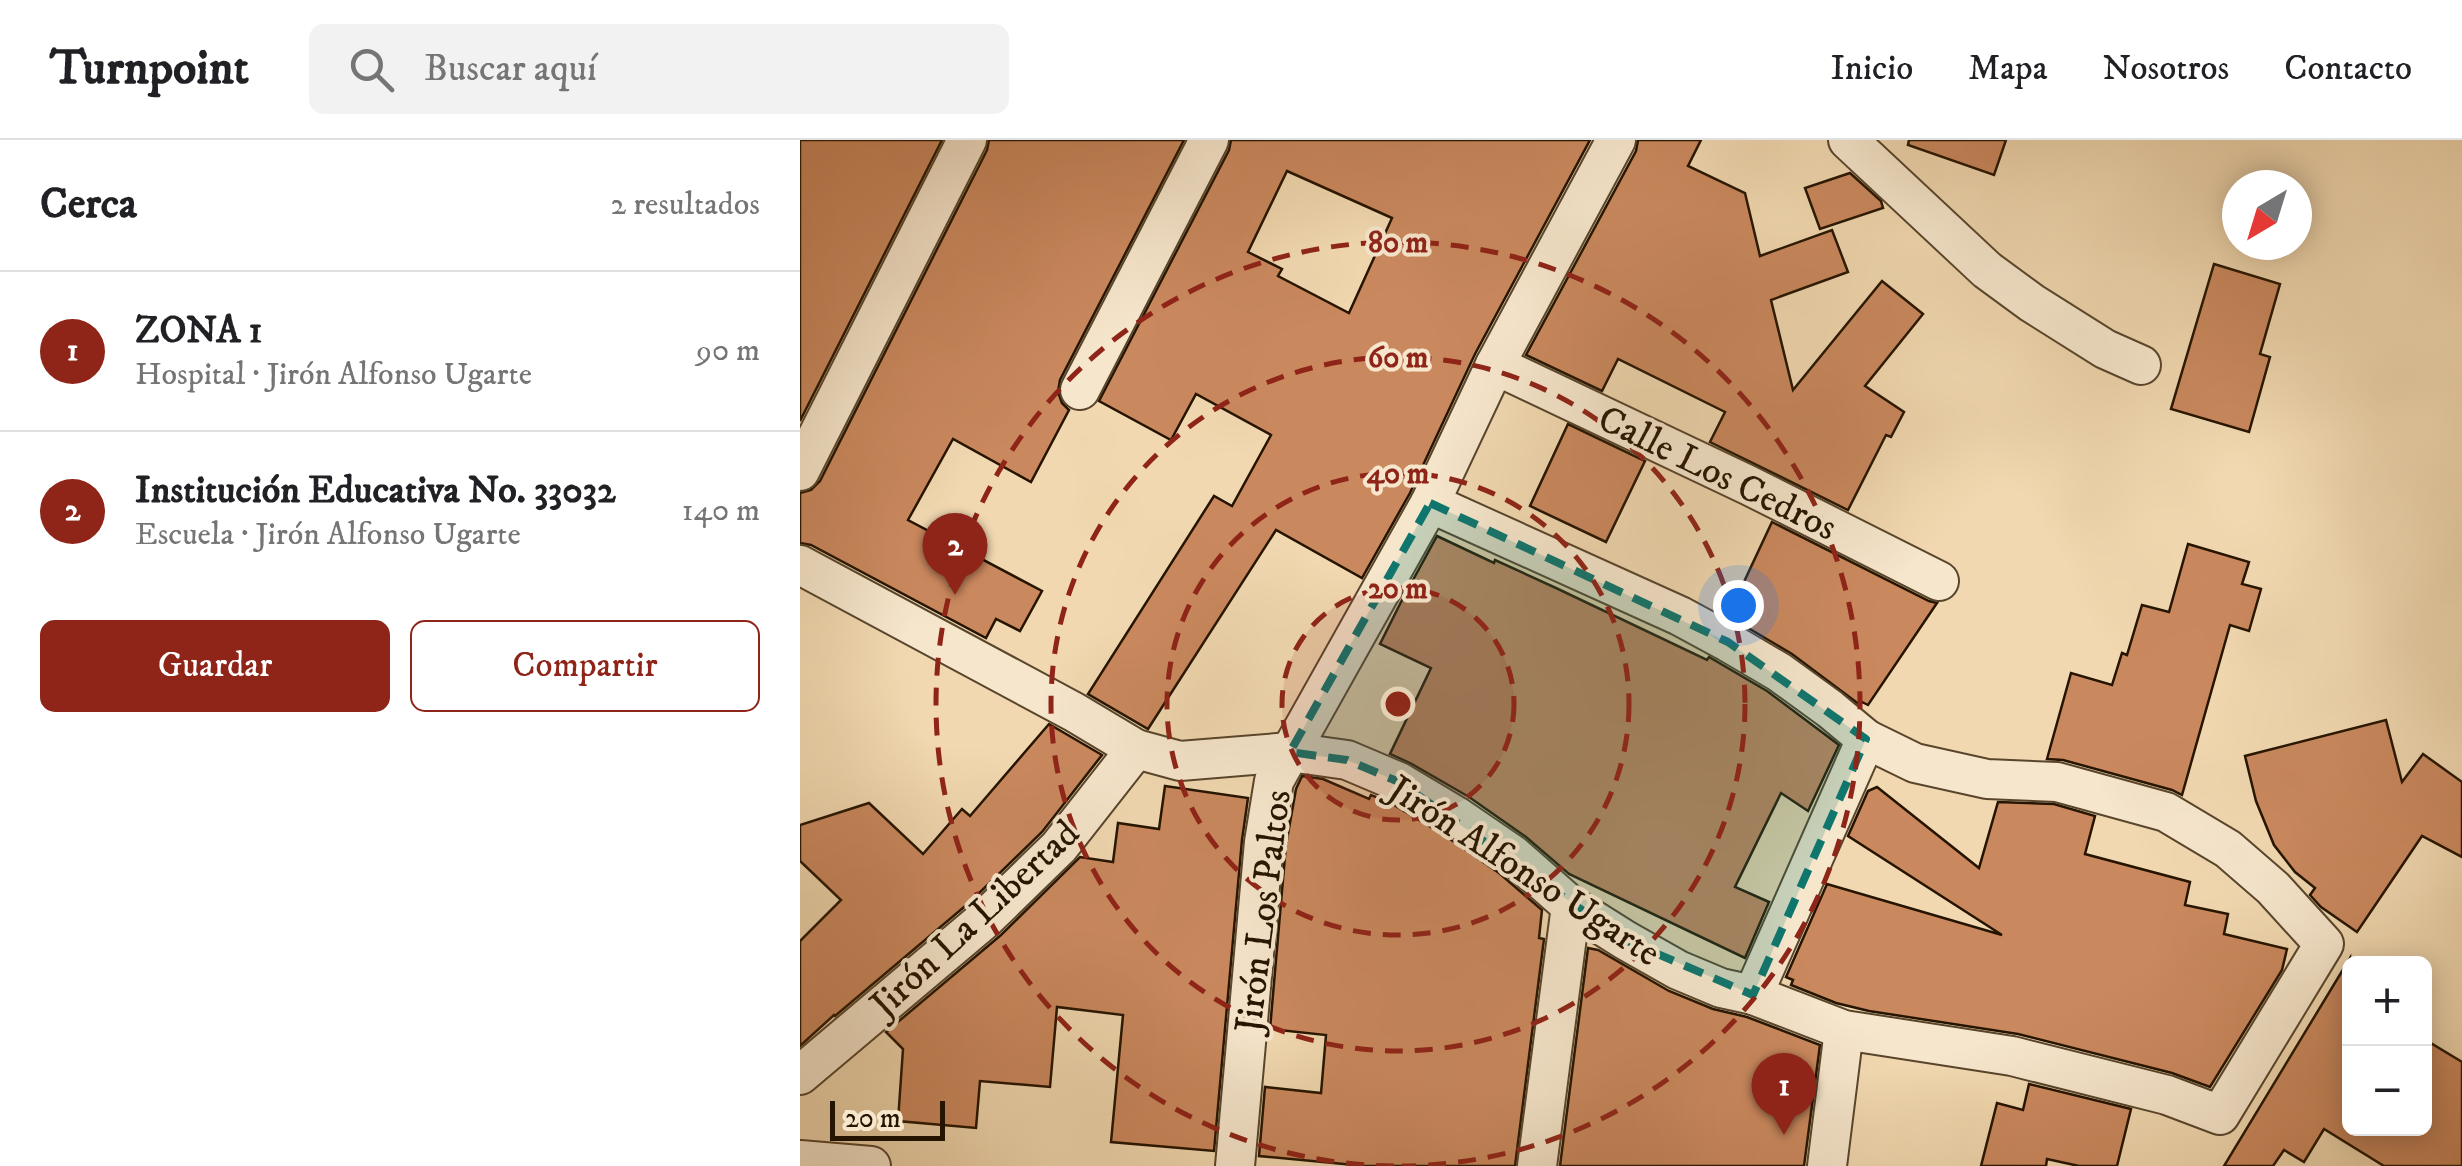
<!DOCTYPE html>
<html lang="es">
<meta charset="utf-8">
<style>
:root{--surface:#fff;--page:#f2f2f2;--text:#202124;--muted:#757577;--line:#e0e0e0;--accent:#8f2418}
body{margin:0;font-family:"IM FELL DW Pica",serif;background:var(--page);color:var(--text)}
.controls{position:absolute;right:30px;bottom:30px;display:grid;overflow:hidden;border-radius:15px;box-shadow:0 5px 25px #0003}
.controls button{width:90px;height:90px;display:grid;place-items:center;padding:0;border:0;border-bottom:2px solid var(--line);background:var(--surface);color:var(--text);font:50px sans-serif}
.compass{position:absolute;left:1422px;top:30px;width:90px;height:90px;border-radius:50%;background:var(--surface);box-shadow:0 5px 25px #0003;rotate:218deg}
.scale{position:absolute;left:30px;bottom:25px;width:115px;box-sizing:border-box;padding-left:10px;border:5px solid #251400;border-top:0;font-size:28px;line-height:35px;white-space:nowrap;color:#251400;-webkit-text-stroke:8px #f6e6cc;paint-order:stroke}
.you{position:absolute;left:938px;top:465px;width:35px;height:35px;margin:-25px;border:8px solid #fff;border-radius:50%;background:#1a73e8;box-shadow:0 0 0 15px #1a73e833}
.badge{display:grid;place-items:center;width:65px;height:65px;border-radius:50%;background:var(--accent);color:#fff;font-size:32px;font-weight:700}
.pin{position:absolute;translate:-50% -82px;filter:drop-shadow(0 2px 5px #0008)}
.pin::after{content:'';position:absolute;top:52px;width:35px;height:30px;background:inherit;clip-path:polygon(0 0,100% 0,50% 100%)}
.list{margin:0;padding:0;list-style:none}
h2{display:flex;justify-content:space-between;align-items:center;height:130px;margin:0;padding:0 40px;font-size:42px}
h2 small{font-size:32px;font-weight:400;color:var(--muted)}
.list li{display:grid;grid-template-columns:65px 1fr auto;gap:30px;align-items:center;box-sizing:border-box;height:160px;padding:0 40px;border-top:2px solid var(--line)}
.list b{display:block;font-size:38px;white-space:nowrap}
.list p{margin:0;font-size:32px;white-space:nowrap;color:var(--muted)}
.list em{font-size:32px;font-style:normal;color:var(--muted)}
.actions{display:flex;gap:20px;padding:30px 40px}
.actions a{flex:1;padding:22px 0;border:2px solid var(--accent);border-radius:15px;text-align:center;font-size:35px;color:var(--accent)}
.actions .main{background:var(--accent);color:#fff}
.icon{flex:none;width:55px;height:55px;fill:none;stroke:currentColor;stroke-width:2;stroke-linecap:round;stroke-linejoin:round}
.map{position:relative;flex:none;width:1662px;height:1026px;overflow:hidden}
header{display:flex;align-items:center;gap:60px;box-sizing:border-box;height:140px;padding:0 50px;background:var(--surface);border-bottom:2px solid var(--line)}
header strong{font-size:48px}
nav{display:flex;gap:55px;margin-inline-start:auto;font-size:35px}
.search{width:700px;height:90px;background:var(--page);display:flex;align-items:center;gap:25px;box-sizing:border-box;padding:0 35px;border-radius:15px;color:var(--muted);font-size:38px}
main{display:flex}
aside{flex:1;background:var(--surface)}
.map>svg:first-child{display:block}
</style>
<header>
<strong>Turnpoint</strong>
<div class="search"><svg class="icon" aria-label="search" viewBox="0 0 24 24"><circle cx="10" cy="10" r="6"/><path d="M15 15l6 6"/></svg>Buscar aquí</div>
<nav><a>Inicio</a><a>Mapa</a><a>Nosotros</a><a>Contacto</a></nav>
</header>
<main>
<aside>
<h2>Cerca<small>2 resultados</small></h2>
<ul class="list">
<li><span class="badge">1</span><div><b>ZONA 1</b><p>Hospital · Jirón Alfonso Ugarte</p></div><em>90 m</em></li>
<li><span class="badge">2</span><div><b>Institución Educativa No. 33032</b><p>Escuela · Jirón Alfonso Ugarte</p></div><em>140 m</em></li>
</ul>
<div class="actions"><a class="main">Guardar</a><a>Compartir</a></div>
</aside>
<div class="map">
<svg width="1662" height="1026" viewBox="0 0 1662 1026">
<rect width="100%" height="100%" fill="#f1d8b0"/>
<filter id="stains"><feTurbulence type="fractalNoise" baseFrequency=".002" numOctaves="4"/><feColorMatrix values="0 0 0 0 .2 0 0 0 0 .09 0 0 0 0 .02 0 0 0 .5 -.17"/></filter>
<radialGradient id="worn" r=".72"><stop offset=".6" stop-color="#630" stop-opacity="0"/><stop offset="1" stop-color="#630" stop-opacity=".3"/></radialGradient>
<g fill="#ca885e" stroke="#251400" stroke-width="2.5" fill-rule="evenodd">
<path d="M 0,0 L 142,0 L 0,281 Z"/>
<path d="M 189,0 L 384,0 L 260,240 L 258,252 L 262,263 L 269,270 L 231,342 L 153,299 L 108,380 L 242,451 L 220,491 L 196,479 L 186,498 L 11,405 L 0,403 L 0,353 L 11,350 L 20,341 L 187,10 Z"/>
<path d="M 431,0 L 790,0 L 675,214 L 610,353 L 562,438 L 476,390 L 348,589 L 288,554 L 414,356 L 432,366 L 471,295 L 396,254 L 371,300 L 299,261 L 429,10 ZM 487,31 L 592,78 L 549,173 L 478,136 L 482,129 L 448,112 Z"/>
<path d="M 838,0 L 901,0 L 888,26 L 945,53 L 960,116 L 1032,90 L 1048,132 L 971,160 L 993,250 L 1082,141 L 1123,174 L 1065,246 L 1104,272 L 1091,297 L 1086,295 L 1048,370 L 910,302 L 925,272 L 818,219 L 802,251 L 726,215 L 836,11 Z"/>
<path d="M 1109,0 L 1206,0 L 1194,35 L 1108,5 Z"/>
<path d="M 1050,33 L 1081,61 L 1083,68 L 1020,89 L 1005,48 Z"/>
<path d="M 1414,124 L 1480,144 L 1460,214 L 1470,217 L 1449,292 L 1371,269 Z"/>
<path d="M 768,284 L 845,321 L 806,402 L 730,366 Z"/>
<path d="M 972,382 L 1129,461 L 1137,463 L 1068,565 L 1062,562 L 1060,565 L 992,514 L 928,476 Z"/>
<path d="M 637,396 L 694,423 L 695,420 L 756,448 L 907,520 L 909,517 L 967,551 L 1039,605 L 1008,671 L 981,653 L 935,747 L 969,762 L 945,818 L 769,734 L 726,697 L 669,657 L 610,623 L 590,614 L 631,528 L 580,504 L 601,462 Z"/>
<path d="M 1388,404 L 1449,422 L 1442,444 L 1461,449 L 1449,491 L 1430,485 L 1382,655 L 1372,650 L 1263,620 L 1247,619 L 1271,533 L 1312,545 L 1322,513 L 1327,515 L 1342,465 L 1369,472 Z"/>
<path d="M 1586,580 L 1602,642 L 1623,614 L 1662,642 L 1662,717 L 1622,696 L 1557,792 L 1521,767 L 1510,755 L 1515,748 L 1495,732 L 1474,705 L 1456,661 L 1445,616 Z"/>
<path d="M 249,584 L 302,615 L 242,692 L 170,762 L 35,876 L 34,875 L 0,906 L 0,801 L 41,760 L 0,721 L 0,685 L 69,663 L 123,714 L 162,669 L 170,676 Z"/>
<path d="M 502,636 L 523,639 L 569,659 L 571,655 L 589,662 L 644,695 L 699,733 L 742,770 L 739,798 L 744,799 L 715,1026 L 565,1026 L 459,1016 L 465,947 L 521,953 L 526,895 L 470,889 L 486,705 L 496,649 Z"/>
<path d="M 365,646 L 448,658 L 442,700 L 414,1011 L 311,1002 L 323,875 L 257,867 L 250,947 L 180,941 L 176,988 L 98,981 L 103,909 L 86,892 L 201,795 L 280,717 L 313,722 L 318,683 L 359,689 Z"/>
<path d="M 1077,647 L 1179,728 L 1198,662 L 1254,664 L 1295,676 L 1285,714 L 1390,742 L 1385,765 L 1428,774 L 1424,794 L 1487,809 L 1482,830 L 1410,947 L 1372,933 L 1218,894 L 1069,871 L 1036,863 L 991,845 L 993,840 L 986,837 L 1027,744 L 1202,795 L 1048,696 L 1068,651 Z"/>
<path d="M 788,808 L 798,810 L 869,851 L 913,869 L 947,877 L 1020,905 L 1004,1026 L 760,1026 Z"/>
<path d="M 1550,818 L 1550,988 L 1624,988 L 1624,899 L 1662,922 L 1662,1026 L 1584,1026 L 1524,989 L 1504,1022 L 1484,1010 L 1473,1026 L 1424,1026 Z"/>
<path d="M 1229,944 L 1331,969 L 1317,1026 L 1279,1026 L 1247,1019 L 1246,1026 L 1181,1026 L 1197,963 L 1223,970 Z"/>
</g>
<g fill="none" stroke-linecap="round" stroke-linejoin="round">
<g stroke="#58452c" stroke-width="42">
<g id="minor">
<path d="M 1048,0 L 1187,130 L 1232,163 L 1305,209 L 1341,225"/>
<path d="M 695,225 L 948,345 L 1139,441"/>
<path d="M 280,250 L 409,0"/>
<path d="M 0,331 L 167,0"/>
<path d="M 0,425 L 274,572 L 336,609 L 380,621 L 490,612 L 547,620 L 599,642 L 656,676 L 713,715 L 771,766 L 825,800 L 878,830 L 921,848 L 953,855 L 1044,890 L 1212,916 L 1367,955 L 1420,975 L 1524,804 L 1473,748 L 1428,709 L 1366,672 L 1257,642 L 1187,639 L 1115,623 L 1066,599 L 1030,569 L 979,532 L 928,502 L 880,476 L 630,363"/>
<path d="M 953,855 L 1066,599"/>
<path d="M 0,935 L 185,779 L 259,707 L 336,609"/>
<path d="M 0,1020 L 71,1026"/>
<path d="M 435,1026 L 464,702 L 474,641 L 630,363 L 695,225 L 816,0"/>
<path d="M 737,1026 L 771,766"/>
<path d="M 1027,1026 L 1044,890"/>
</g>
</g>
<use href="#minor" stroke="#f6e6cc" stroke-width="38"/>
</g>
<path fill="#0f766e" fill-opacity="0.2" stroke="#0f766e" stroke-width="8" stroke-dasharray="20 12" stroke-linejoin="round" d="M 630,363 L 928,502 L 1066,599 L 953,855 L 825,800 L 599,642 L 547,620 L 490,612 Z"/>
<circle cx="598" cy="564" r="116" fill="#8f2418" fill-opacity=".12"/>
<g fill="none" stroke="#8f2418" stroke-width="5" stroke-dasharray="18 12">
<circle cx="598" cy="564" r="116"/>
<circle cx="598" cy="564" r="231"/>
<circle cx="598" cy="564" r="347"/>
<path d="M594 1026A462 462 0 1 1 602 1026"/>
</g>
<g text-anchor="middle" stroke-width="8" stroke-linejoin="round" paint-order="stroke">
<g font-size="38" fill="#251400" stroke="#f6e6cc">
<text transform="translate(918 332) rotate(26)" y="13">Calle Los Cedros</text>
<text transform="translate(725 730) rotate(33)" y="13">Jirón Alfonso Ugarte</text>
<text transform="translate(462 771) rotate(-83)" y="13">Jirón Los Paltos</text>
<text transform="translate(174 778) rotate(-43)" y="13">Jirón La Libertad</text>
</g>
</g>
<circle cx="598" cy="564" r="15" fill="#8f2418" stroke="#f6e6cc" stroke-width="5"/>
<g font-size="30" text-anchor="middle" font-weight="bold" fill="#8f2418" stroke="#f6e6cc" stroke-width="8" stroke-linejoin="round" paint-order="stroke">
<text x="598" y="112">80 m</text>
<text x="598" y="227">60 m</text>
<text x="598" y="343">40 m</text>
<text x="598" y="458">20 m</text>
</g>
<rect width="100%" height="100%" filter="url(#stains)"/>
<rect width="100%" height="100%" fill="url(#worn)"/>
</svg>
<div class="controls">
<button>+</button>
<button>−</button>
</div>
<svg class="compass" viewBox="-18 -18 36 36"><path d="M0-13l5 13h-10z" fill="#e53935"/><path d="M0 13l5-13h-10z" fill="#757577"/></svg>
<div class="scale">20 m</div>
<div class="you"></div>
<div class="pin badge" style="left:984px;top:995px">1</div>
<div class="pin badge" style="left:155px;top:455px">2</div>
</div>
</main>
